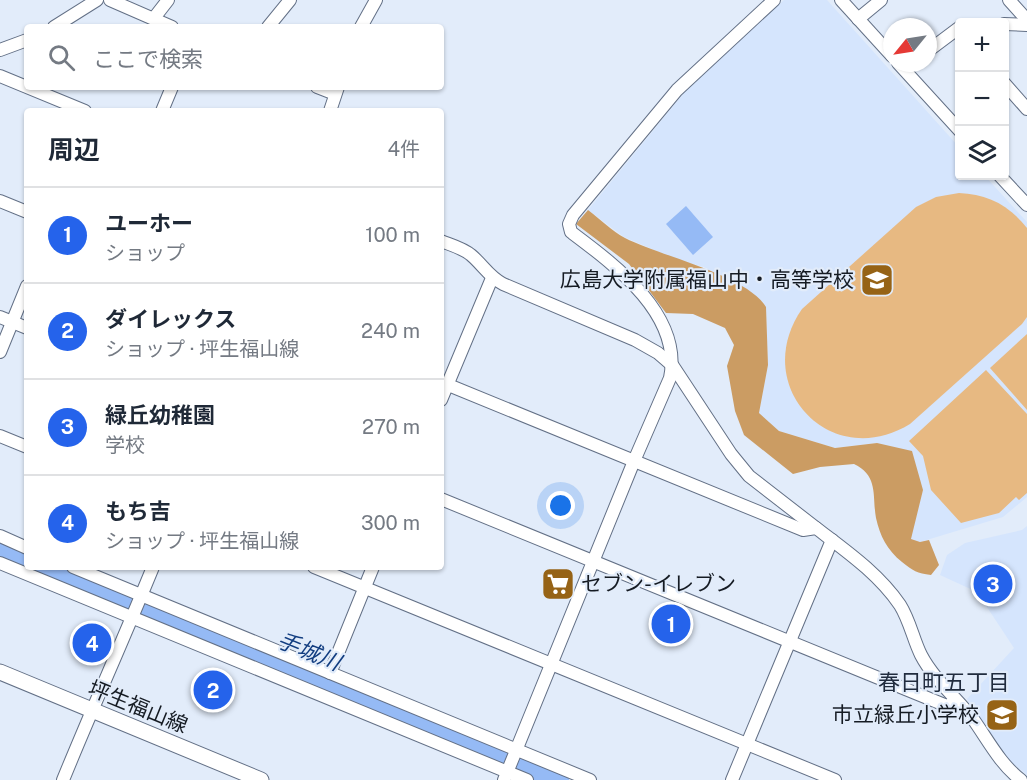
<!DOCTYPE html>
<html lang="ja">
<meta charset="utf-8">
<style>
:root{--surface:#fff;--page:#f2f2f3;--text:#1f2937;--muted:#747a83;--line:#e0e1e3;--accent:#2563eb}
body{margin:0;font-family:"Public Sans","Noto Sans JP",sans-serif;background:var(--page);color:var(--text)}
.controls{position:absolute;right:18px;top:18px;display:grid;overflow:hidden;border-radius:6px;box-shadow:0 2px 4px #0004}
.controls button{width:54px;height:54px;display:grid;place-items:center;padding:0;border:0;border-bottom:2px solid var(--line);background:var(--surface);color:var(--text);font:30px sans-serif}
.compass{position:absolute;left:883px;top:18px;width:54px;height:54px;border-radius:50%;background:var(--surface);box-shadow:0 2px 4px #0004;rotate:240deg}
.you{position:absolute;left:561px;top:506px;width:21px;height:21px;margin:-15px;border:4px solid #fff;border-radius:50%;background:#1a73e8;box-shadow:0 0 0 9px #1a73e833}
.badge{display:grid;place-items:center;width:39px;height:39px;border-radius:50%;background:var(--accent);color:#fff;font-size:20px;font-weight:700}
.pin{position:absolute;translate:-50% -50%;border:3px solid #fff;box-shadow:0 2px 6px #0006}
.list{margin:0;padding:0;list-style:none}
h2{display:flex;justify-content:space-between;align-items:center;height:78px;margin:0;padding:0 24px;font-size:26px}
h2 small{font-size:20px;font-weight:400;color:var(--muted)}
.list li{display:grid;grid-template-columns:39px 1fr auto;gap:18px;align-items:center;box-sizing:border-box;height:96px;padding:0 24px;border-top:2px solid var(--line)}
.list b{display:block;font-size:22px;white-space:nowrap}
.list p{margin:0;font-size:20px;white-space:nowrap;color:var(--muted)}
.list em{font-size:20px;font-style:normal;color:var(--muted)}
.icon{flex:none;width:33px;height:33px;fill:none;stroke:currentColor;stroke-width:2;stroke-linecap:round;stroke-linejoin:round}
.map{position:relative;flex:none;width:1027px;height:780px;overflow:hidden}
.search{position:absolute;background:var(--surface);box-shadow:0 2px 4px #0004;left:24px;top:24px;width:420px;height:66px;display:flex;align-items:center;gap:15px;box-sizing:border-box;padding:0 21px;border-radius:6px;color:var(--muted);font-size:22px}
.panel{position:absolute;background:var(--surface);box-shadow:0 2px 4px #0004;left:24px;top:108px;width:420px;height:462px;border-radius:6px}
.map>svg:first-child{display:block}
</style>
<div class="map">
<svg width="1027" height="780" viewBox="0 0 1027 780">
<rect width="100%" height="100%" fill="#e2ecfa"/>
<g fill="#d5e5fd">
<path d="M 784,0 L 827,0 L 959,147 L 960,176 L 985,176 L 1027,222 L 1027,497 L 1003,517 L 920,542 L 910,539 L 923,490 L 877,443 L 835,448 L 779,431 L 759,413 L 768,365 L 766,308 L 764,303 L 704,267 L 680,261 L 624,237 L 588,210 L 684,93 Z"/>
<path d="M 1027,526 L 1027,775 L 1009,760 L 986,731 L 967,699 L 1014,648 L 977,592 L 940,575 L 947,555 L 965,543 L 1022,530 Z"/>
</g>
<g fill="#e7b982">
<path d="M 959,193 C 987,194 1009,205 1027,228 L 1027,317 L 1022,324 L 910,424 C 830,473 749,385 802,309 L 916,207 L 936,197 Z"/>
<path d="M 1027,334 L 1027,410 L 990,368 Z"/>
<path d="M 986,370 L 1027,414 L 1027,493 L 1019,500 L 1016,497 L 999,513 L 961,523 L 931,490 L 923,456 L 909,441 Z"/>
</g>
<path fill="#cb9c63" d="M 588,210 C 600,219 612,231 625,238 C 660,256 747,275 766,307 L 768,365 L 759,413 L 779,431 L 835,448 L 877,443 L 912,451 L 923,490 L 911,539 L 920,542 L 929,540 L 939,565 L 931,575 C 917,573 913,571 902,562 C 887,550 880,536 876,518 C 872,496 879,476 854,464 L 820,467 L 793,474 L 744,435 L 735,411 L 727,366 L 734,345 L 725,328 L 693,314 L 666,313 L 629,264 L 576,224 Z"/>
<path fill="#95baf5" d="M 686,206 L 713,237 L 693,255 L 666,224 Z"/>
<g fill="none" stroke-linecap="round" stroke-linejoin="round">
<g stroke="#95baf5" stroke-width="20">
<path d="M 0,550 L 27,561"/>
<path d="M 41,567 L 559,780"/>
</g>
<g stroke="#637086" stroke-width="14">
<g id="minor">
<path d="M 110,0 L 172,27"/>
<path d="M 841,0 L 892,56"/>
<path d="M 1009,0 L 1027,20"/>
<path d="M 154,18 L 168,0"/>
<path d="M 858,19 L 881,0"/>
<path d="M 1004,24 L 1027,25"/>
<path d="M 54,27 L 97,0"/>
<path d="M 268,27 L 290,0"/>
<path d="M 361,27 L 376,0"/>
<path d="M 0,50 L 27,40"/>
<path d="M 928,51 L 960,27"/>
<path d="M 898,63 L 960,131"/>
<path d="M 0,76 L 85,111"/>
<path d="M 1004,83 L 1027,109"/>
<path d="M 317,87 L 335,94"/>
<path d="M 162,111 L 172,87"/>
<path d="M 330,111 L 338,87"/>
<path d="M 1000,176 L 1027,205"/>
<path d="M 0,201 L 27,212"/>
<path d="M 441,241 C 451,245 463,248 471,255 C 483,265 489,277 503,284 L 635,340 L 658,353 L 673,366 L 731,454 L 749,476 L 816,528"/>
<path d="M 0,317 L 27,328"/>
<path d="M 0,352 L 27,286"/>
<path d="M 441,382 L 803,530 L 816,528 C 846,551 878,573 900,605 C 910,621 913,639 921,655 C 934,680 957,698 973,719 C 988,740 1000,764 1021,780"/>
<path d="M 441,400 L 492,278"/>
<path d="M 0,436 L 27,447"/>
<path d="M 441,499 L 947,706 L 956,701"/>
<path d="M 0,536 L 27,548"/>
<path d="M 0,563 L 527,780"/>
<path d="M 73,567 L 590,780"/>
<path d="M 314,567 L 835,780"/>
<path d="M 330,673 L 373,567"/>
<path d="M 63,780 C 92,709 124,638 153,567"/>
<path d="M 504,780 L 634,461 L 670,378 C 683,315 615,265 571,232 L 569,224 L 573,215 L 677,90 L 774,0"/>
<path d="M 732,780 L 832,540"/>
</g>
</g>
<g stroke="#637086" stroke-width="17">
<path id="major" d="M 0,672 L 261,780"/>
</g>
<use href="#minor" stroke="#fff" stroke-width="12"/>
<use href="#major" stroke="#fff" stroke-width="15"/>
</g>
<defs>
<g id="school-square" transform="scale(1.725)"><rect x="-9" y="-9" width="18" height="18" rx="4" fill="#966316" stroke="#e2ecfa"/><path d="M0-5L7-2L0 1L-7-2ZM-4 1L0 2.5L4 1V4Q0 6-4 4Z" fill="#fff"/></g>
<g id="supermarket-square" transform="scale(1.725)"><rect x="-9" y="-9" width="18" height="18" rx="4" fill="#966316" stroke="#e2ecfa"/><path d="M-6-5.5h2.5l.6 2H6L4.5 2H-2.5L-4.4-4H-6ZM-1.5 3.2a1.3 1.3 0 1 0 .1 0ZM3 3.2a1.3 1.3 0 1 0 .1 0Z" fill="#fff"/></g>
</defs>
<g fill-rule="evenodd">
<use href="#school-square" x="877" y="280"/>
<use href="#supermarket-square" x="558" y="584"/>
<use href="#school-square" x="1002" y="715"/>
</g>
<g text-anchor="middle" stroke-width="4.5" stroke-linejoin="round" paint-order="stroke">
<g font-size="21" fill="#151b23" stroke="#e2ecfa" text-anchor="end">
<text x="854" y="287">広島大学附属福山中・高等学校</text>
<text x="581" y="591" text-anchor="start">セブン-イレブン</text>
<text x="979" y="722">市立緑丘小学校</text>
</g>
<g font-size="21" fill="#151b23" stroke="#e2ecfa">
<text transform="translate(138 707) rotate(22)" y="7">坪生福山線</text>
</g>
<g font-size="22" font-style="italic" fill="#123d80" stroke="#e2ecfa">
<text transform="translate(309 651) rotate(22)" y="8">手城川</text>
</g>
<g font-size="22" fill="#212c3e" stroke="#e2ecfa">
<text x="944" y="690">春日町五丁目</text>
</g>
</g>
</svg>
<div class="controls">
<button>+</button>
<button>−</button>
<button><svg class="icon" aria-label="layers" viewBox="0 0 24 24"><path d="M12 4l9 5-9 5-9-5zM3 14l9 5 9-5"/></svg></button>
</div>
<svg class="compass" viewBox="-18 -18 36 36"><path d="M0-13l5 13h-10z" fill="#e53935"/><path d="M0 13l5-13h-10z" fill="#747a83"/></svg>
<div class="you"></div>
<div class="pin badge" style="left:671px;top:624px">1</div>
<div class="pin badge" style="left:213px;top:690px">2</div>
<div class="pin badge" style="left:993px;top:584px">3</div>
<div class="pin badge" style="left:92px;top:643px">4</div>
<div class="search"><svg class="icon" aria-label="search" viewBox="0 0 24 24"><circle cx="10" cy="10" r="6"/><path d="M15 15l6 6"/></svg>ここで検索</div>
<section class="panel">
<h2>周辺<small>4件</small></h2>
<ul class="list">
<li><span class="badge">1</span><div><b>ユーホー</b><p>ショップ</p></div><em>100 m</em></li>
<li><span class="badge">2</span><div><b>ダイレックス</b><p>ショップ · 坪生福山線</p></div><em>240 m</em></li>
<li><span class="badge">3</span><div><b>緑丘幼稚園</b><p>学校</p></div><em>270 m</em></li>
<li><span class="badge">4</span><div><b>もち吉</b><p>ショップ · 坪生福山線</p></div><em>300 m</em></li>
</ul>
</section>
</div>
